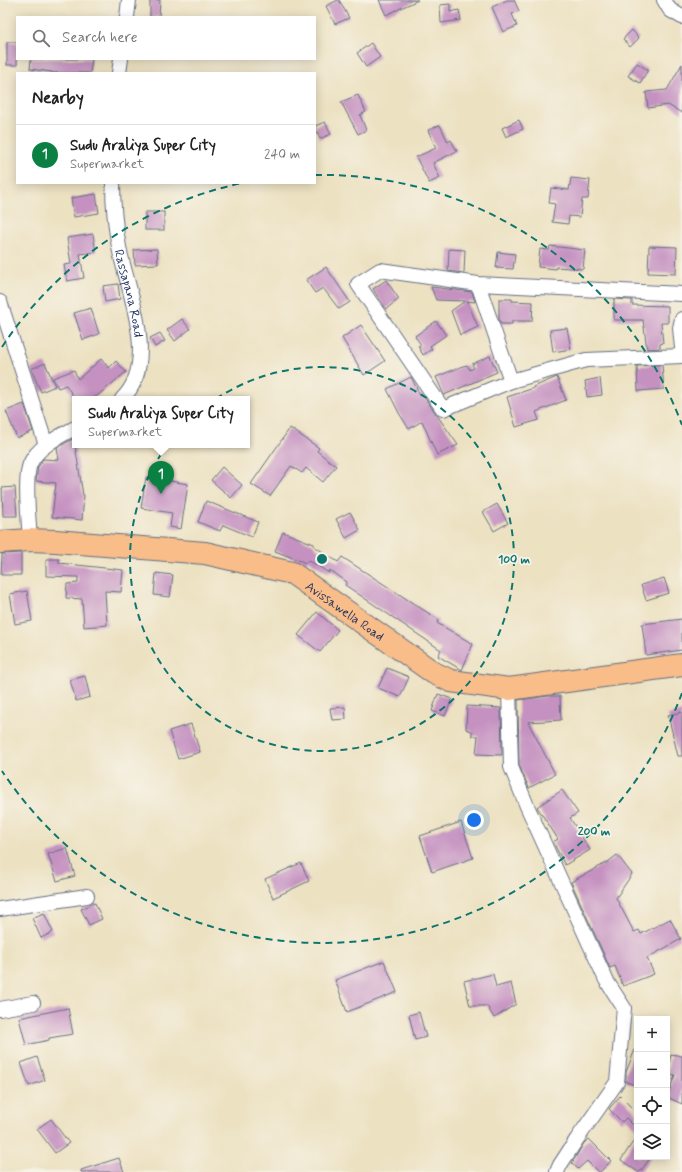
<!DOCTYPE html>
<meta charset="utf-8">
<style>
:root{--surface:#fff;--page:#f2f2f2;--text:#222;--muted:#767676;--line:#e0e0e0;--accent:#0b8043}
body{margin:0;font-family:Mynerve,sans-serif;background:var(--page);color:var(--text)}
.controls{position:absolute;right:12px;bottom:12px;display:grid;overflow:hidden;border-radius:0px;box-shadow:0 2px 10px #0003}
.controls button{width:36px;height:36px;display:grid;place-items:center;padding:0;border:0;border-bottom:1px solid var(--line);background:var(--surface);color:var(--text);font:20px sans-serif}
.you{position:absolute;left:474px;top:820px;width:14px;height:14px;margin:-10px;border:3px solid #fff;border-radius:50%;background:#1a73e8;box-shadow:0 0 0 6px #1a73e833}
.badge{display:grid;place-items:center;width:26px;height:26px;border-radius:50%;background:var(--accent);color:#fff;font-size:13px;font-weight:700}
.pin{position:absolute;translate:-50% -33px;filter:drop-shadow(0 1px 2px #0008)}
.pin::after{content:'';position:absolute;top:21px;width:14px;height:12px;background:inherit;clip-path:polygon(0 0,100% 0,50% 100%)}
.popup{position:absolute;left:72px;top:396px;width:178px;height:52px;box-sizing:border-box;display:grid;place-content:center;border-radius:0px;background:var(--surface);filter:drop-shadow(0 1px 3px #0005);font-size:13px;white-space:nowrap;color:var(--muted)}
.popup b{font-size:15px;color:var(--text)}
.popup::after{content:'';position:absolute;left:50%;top:100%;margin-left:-8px;border:8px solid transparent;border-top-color:var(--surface)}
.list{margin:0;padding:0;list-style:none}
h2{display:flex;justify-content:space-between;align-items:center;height:52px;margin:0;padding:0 16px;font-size:17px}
h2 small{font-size:13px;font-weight:400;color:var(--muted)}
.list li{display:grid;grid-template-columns:26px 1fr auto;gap:12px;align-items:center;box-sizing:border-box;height:60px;padding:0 16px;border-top:1px solid var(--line)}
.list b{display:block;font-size:15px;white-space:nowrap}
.list p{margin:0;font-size:13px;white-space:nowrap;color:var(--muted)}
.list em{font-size:13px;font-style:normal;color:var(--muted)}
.icon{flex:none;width:22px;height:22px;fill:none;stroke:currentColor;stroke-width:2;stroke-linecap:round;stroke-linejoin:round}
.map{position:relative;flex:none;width:682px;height:1172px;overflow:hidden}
.search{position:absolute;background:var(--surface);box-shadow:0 2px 10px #0003;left:16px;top:16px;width:300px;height:44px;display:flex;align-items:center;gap:10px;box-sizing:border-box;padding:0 14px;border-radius:0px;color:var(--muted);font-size:15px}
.panel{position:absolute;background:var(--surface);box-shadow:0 2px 10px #0003;left:16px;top:72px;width:300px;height:112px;border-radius:0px}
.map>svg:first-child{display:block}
</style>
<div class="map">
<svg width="682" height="1172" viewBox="0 0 682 1172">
<rect width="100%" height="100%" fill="#f7f3e8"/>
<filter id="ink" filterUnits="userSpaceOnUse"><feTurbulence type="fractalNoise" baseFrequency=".025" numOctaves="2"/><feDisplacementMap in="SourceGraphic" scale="8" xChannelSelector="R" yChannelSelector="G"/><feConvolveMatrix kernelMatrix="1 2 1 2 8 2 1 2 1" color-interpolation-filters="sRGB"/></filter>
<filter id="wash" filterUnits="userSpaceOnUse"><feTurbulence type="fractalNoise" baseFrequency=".012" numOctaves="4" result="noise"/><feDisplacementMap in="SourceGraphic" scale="16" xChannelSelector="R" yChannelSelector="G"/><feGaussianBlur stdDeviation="0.9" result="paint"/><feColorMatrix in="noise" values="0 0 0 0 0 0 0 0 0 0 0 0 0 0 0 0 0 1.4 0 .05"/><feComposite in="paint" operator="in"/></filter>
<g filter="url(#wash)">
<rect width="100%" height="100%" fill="#ece1c1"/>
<g id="blocks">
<g fill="#c591c1">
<path d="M 150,0 L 160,0 L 159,17 L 150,17 Z"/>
<path d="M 338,0 L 339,0 L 349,18 L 335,24 L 326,6 Z"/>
<path d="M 379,0 L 418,0 L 386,15 Z"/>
<path d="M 507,0 L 514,0 L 519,11 L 512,14 L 517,26 L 503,32 L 492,7 Z"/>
<path d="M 450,4 L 450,12 L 459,10 L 461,20 L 441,23 L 440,5 Z"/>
<path d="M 632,30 L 639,38 L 630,47 L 623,39 Z"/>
<rect x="7" y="42" width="10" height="23"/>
<path d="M 371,43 L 380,57 L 366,67 L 357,53 Z"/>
<path d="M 31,59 L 92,59 L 90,73 L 52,73 L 52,72 L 30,69 Z"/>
<path d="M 637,63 L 648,70 L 640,83 L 628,76 Z"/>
<path d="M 682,64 L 682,113 L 668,105 L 648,108 L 646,92 L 667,90 Z"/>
<path d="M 358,95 L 366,112 L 360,115 L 366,130 L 358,134 L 341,102 Z"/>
<path d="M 519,120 L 523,129 L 506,137 L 502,128 Z"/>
<path d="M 325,122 L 331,134 L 320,139 L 315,126 Z"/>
<path d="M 440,125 L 448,142 L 451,140 L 457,151 L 433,163 L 440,178 L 429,183 L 416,157 L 436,148 L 428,130 Z"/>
<path d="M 571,178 L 590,180 L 588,199 L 582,199 L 580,217 L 569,216 L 568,224 L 552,222 L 555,204 L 549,203 L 551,188 L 569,190 Z"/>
<path d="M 96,194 L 99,213 L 74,217 L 71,198 Z"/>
<rect x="145" y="212" width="19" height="18"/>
<path d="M 93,234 L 96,252 L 80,254 L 84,278 L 67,281 L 64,265 L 71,264 L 67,238 Z"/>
<path d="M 550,246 L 585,250 L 583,269 L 556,267 L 556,269 L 538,267 L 540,249 L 549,250 Z"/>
<path d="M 649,246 L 677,247 L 676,274 L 648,273 Z"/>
<path d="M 157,249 L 158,264 L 135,265 L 134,250 Z"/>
<path d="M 449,249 L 465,250 L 464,273 L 448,271 Z"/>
<path d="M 498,252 L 515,254 L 513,269 L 496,268 Z"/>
<path d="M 326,267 L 350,302 L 339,309 L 323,288 L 315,293 L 306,280 Z"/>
<path d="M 386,280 L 399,299 L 386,309 L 373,289 Z"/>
<path d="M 118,284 L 120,299 L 105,302 L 103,286 Z"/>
<path d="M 431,287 L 472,292 L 475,302 L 467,301 L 478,327 L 460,335 L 451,311 L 465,301 L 436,300 Z"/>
<path d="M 499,299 L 512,299 L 512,301 L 533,302 L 532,321 L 512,321 L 512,324 L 501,324 L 499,320 Z"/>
<path d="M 614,299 L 632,300 L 632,305 L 668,306 L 668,323 L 661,323 L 663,343 L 660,344 L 660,348 L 647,349 L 643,320 L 614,320 Z"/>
<path d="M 91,308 L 99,334 L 83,340 L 74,313 Z"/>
<path d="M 182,319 L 190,329 L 175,341 L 167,330 Z"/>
<path d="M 436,321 L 446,335 L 430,346 L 432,349 L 423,355 L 418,346 L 421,345 L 415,336 Z"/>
<path d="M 361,325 L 385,361 L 364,375 L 342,338 Z"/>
<path d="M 567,328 L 571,349 L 553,352 L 550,330 Z"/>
<path d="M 160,333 L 165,341 L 155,347 L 150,338 Z"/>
<path d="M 490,356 L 497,372 L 444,395 L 436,377 L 463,366 L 467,365 L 470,370 L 474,368 L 472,364 Z"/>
<path d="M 101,359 L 109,368 L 116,361 L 126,372 L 97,396 L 92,399 L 75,399 L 66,385 L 58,388 L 53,378 L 74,370 L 78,379 Z"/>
<path d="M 45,363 L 55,386 L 41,392 L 31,369 Z"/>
<path d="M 662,365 L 664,389 L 638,391 L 637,366 Z"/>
<path d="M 411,377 L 420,395 L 422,394 L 458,445 L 437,455 L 422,421 L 409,429 L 399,413 L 387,389 Z"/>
<path d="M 557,377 L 566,400 L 536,412 L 539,420 L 516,427 L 507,397 L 534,388 L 533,387 Z"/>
<path d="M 600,378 L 602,395 L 587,397 L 585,381 Z"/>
<path d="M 24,404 L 33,431 L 17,438 L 6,411 Z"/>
<path d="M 290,428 L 319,448 L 317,451 L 336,466 L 323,482 L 306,468 L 302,473 L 291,466 L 270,496 L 251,484 Z"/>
<path d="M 74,439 L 83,495 L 84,495 L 82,520 L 52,517 L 56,483 L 36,481 L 38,467 L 43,459 L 59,460 L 57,448 L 71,440 Z"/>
<path d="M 222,467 L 242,485 L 231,498 L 211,480 Z"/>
<path d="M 146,477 L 188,484 L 181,529 L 170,527 L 172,513 L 141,508 Z"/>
<path d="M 15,487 L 17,516 L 3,516 L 2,488 Z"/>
<path d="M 206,501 L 258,522 L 252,537 L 223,525 L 220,531 L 198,522 Z"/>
<path d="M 497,504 L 508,523 L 494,531 L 483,512 Z"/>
<path d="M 350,512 L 360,530 L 346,538 L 336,519 Z"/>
<path d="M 283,532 L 314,544 L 314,546 L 338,562 L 342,557 L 439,620 L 437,623 L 473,644 L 462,670 L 438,656 L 441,650 L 345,585 L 347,582 L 330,570 L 329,573 L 308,560 L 306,563 L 275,551 Z"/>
<path d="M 21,553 L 21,575 L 1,575 L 2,554 Z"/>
<path d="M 46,559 L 59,559 L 59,563 L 123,570 L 121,592 L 105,591 L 107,625 L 84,627 L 82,599 L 66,598 L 67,584 L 78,583 L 78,577 L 46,576 Z"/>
<path d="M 156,573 L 173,575 L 170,597 L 154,595 Z"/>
<path d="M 664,578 L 669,593 L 646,600 L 641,585 Z"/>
<path d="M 27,591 L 32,621 L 15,624 L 10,594 Z"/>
<path d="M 317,612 L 338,630 L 320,652 L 298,635 Z"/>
<path d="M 682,619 L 682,650 L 646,655 L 642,624 Z"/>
<path d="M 387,668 L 409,677 L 400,697 L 378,688 Z"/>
<path d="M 85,676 L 90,697 L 76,701 L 70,680 Z"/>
<path d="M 438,694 L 452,699 L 445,716 L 432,711 Z"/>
<path d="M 548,696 L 560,696 L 561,720 L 528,722 L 555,774 L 529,788 L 519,765 L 518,700 Z"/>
<path d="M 467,706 L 501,708 L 502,755 L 476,754 L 478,736 L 472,736 L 472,731 L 466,729 Z"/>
<path d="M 345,707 L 346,719 L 332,720 L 330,708 Z"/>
<path d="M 682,712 L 682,756 L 678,756 L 668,715 Z"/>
<path d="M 191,724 L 200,752 L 178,759 L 169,731 Z"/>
<path d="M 562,790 L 578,813 L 570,818 L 590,850 L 565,865 L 553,842 L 558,839 L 537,807 Z"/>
<path d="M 461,822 L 473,858 L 432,872 L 420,836 Z"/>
<path d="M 67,848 L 75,876 L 57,881 L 48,854 Z"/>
<path d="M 617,855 L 632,874 L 616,898 L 634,932 L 639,930 L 641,934 L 670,919 L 681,939 L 647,958 L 654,974 L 623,986 L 615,966 L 610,968 L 571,882 L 608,862 Z"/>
<path d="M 301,863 L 309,881 L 273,898 L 265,879 Z"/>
<path d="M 95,903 L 102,919 L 89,925 L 81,909 Z"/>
<path d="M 44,913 L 53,932 L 41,938 L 32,918 Z"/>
<path d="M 384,961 L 397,992 L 347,1012 L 335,980 Z"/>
<path d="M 493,974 L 496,987 L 511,983 L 516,1004 L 494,1018 L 487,1006 L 470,1006 L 464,981 Z"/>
<path d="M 68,1008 L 73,1034 L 49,1038 L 49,1040 L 26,1045 L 19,1018 Z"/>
<path d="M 419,1012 L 426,1037 L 415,1040 L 409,1015 Z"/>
<path d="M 636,1047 L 637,1047 L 637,1086 L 626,1082 L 626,1072 Z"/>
<path d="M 671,1054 L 682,1056 L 682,1104 L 667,1097 L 675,1075 L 667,1074 Z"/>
<path d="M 37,1057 L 45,1080 L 29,1086 L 21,1063 Z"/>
<path d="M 620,1096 L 637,1113 L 637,1129 L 626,1118 L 622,1122 L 609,1109 Z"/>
<path d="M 51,1119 L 69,1143 L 55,1153 L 37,1129 Z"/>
<path d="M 637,1136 L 637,1157 L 651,1157 L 640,1172 L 638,1172 L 621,1160 Z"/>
<path d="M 589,1139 L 611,1161 L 600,1172 L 598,1172 L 587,1161 L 578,1169 L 572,1163 L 584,1143 Z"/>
<path d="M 119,1158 L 124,1172 L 81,1172 L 81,1170 Z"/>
</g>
</g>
</g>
<g filter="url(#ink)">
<use href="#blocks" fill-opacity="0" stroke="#646d81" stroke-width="1"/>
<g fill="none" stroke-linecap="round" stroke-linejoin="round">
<g stroke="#646d81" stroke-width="16">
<g id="street">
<path d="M 664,0 L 670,10 L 682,17"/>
<path d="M 127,17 L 129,0"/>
<path d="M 119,73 L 121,59"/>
<path id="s1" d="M 113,183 C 113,204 115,226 119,247 C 127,290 160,362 122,399"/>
<path d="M 478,284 L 511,381 L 443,409 L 358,284 L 380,270 L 478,284 L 682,294"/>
<path d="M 0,302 L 46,445"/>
<path d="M 682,319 L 680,328 L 682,348"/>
<path d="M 511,381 L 586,360 L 682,356"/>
<path d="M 30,540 C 29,522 24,479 30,464 C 37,447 60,436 75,428"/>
<path d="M 509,689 L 511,767 L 527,806 L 606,980 L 624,1008 L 617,1082 L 577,1139 L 560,1165 L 557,1172"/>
<path d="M 0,909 L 87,896"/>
<path d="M 0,1009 L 33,1003"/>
</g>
</g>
<g stroke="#646d81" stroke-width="24">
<g id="primary">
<path id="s2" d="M 0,542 L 30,540 L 55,541 L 205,553 L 292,573 L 434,673 L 451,681 L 509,689 L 682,665"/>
</g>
</g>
<use href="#street" stroke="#fff" stroke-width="14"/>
<use href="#primary" stroke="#f8bd89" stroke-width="22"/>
</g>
</g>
<g fill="none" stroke="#0f766e" stroke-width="2" stroke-dasharray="7 5">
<circle cx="322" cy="559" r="192"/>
<path d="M682 693A384 384 0 0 1 2 771M2 347A384 384 0 0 1 242 183M315 175A384 384 0 0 1 682 425"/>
</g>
<g text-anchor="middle" stroke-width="3.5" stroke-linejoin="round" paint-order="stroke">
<g font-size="13" fill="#1b2f5e" stroke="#f7f3e8">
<text dy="5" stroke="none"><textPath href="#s1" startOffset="112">Rassapana Road</textPath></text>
<text dy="5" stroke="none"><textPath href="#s2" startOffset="360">Avissawella Road</textPath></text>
</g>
</g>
<circle cx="322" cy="559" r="6" fill="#0f766e" stroke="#f7f3e8" stroke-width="2"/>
<g font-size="12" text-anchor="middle" font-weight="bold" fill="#0f766e" stroke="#f7f3e8" stroke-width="3.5" stroke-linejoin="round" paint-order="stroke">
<text x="514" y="563">100 m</text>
<text x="594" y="835">200 m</text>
</g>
</svg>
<div class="controls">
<button>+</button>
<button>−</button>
<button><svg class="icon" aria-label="locate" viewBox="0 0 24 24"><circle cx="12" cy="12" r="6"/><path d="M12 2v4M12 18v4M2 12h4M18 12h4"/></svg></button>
<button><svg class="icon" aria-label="layers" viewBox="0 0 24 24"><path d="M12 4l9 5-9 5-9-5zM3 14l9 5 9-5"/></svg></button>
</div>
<div class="you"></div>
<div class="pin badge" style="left:161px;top:494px">1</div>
<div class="popup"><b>Sudu Araliya Super City</b>Supermarket</div>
<div class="search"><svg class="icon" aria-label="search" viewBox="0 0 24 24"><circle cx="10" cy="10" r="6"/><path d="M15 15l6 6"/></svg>Search here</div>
<section class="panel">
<h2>Nearby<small></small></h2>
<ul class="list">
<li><span class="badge">1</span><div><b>Sudu Araliya Super City</b><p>Supermarket</p></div><em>240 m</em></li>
</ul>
</section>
</div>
